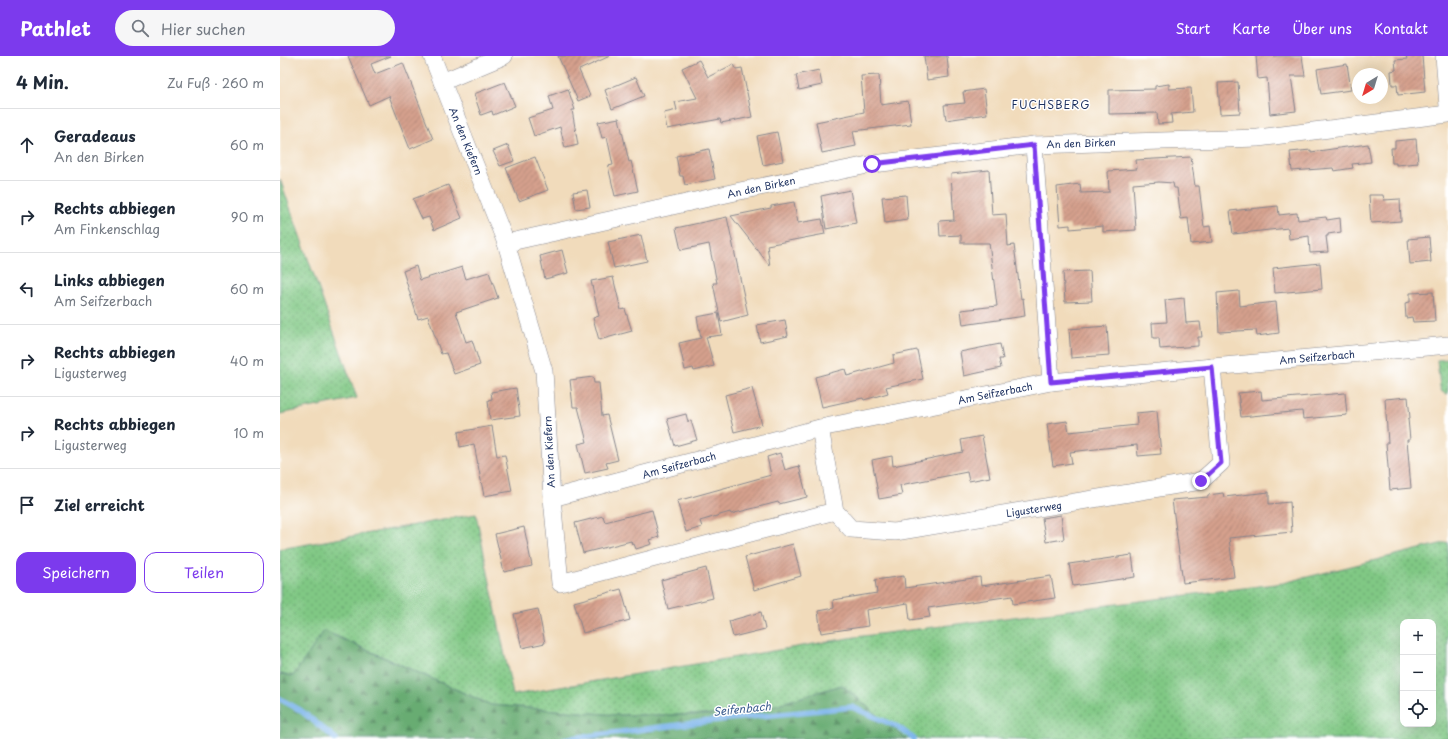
<!DOCTYPE html>
<html lang="de">
<meta charset="utf-8">
<style>
:root{--surface:#fff;--page:#f6f6f7;--text:#1f2937;--muted:#747a83;--line:#e0e1e3;--accent:#7c3aed}
body{margin:0;font-family:"Playpen Sans",sans-serif;background:var(--page);color:var(--text)}
.controls{position:absolute;right:12px;bottom:12px;display:grid;overflow:hidden;border-radius:8px;box-shadow:0 4px 16px #0002}
.controls button{width:36px;height:36px;display:grid;place-items:center;padding:0;border:0;border-bottom:1px solid var(--line);background:var(--surface);color:var(--text);font:20px sans-serif}
.compass{position:absolute;left:1072px;top:12px;width:36px;height:36px;border-radius:50%;background:var(--surface);box-shadow:0 4px 16px #0002;rotate:218deg}
.stop{position:absolute;width:12px;height:12px;margin:-9px;border:3px solid #7c3aed;border-radius:50%;background:#fff}
.stop.end{background:#7c3aed;border-color:#fff;box-shadow:0 1px 4px #0008}
.list{margin:0;padding:0;list-style:none}
h2{display:flex;justify-content:space-between;align-items:center;height:52px;margin:0;padding:0 16px;font-size:17px}
h2 small{font-size:13px;font-weight:400;color:var(--muted)}
.list li{display:grid;grid-template-columns:26px 1fr auto;gap:12px;align-items:center;box-sizing:border-box;height:72px;padding:0 16px;border-top:1px solid var(--line)}
.list b{display:block;font-size:15px;white-space:nowrap}
.list p{margin:0;font-size:13px;white-space:nowrap;color:var(--muted)}
.list em{font-size:13px;font-style:normal;color:var(--muted)}
.actions{display:flex;gap:8px;padding:12px 16px}
.actions a{flex:1;padding:9px 0;border:1px solid var(--accent);border-radius:12px;text-align:center;font-size:14px;color:var(--accent)}
.actions .main{background:var(--accent);color:#fff}
.icon{flex:none;width:22px;height:22px;fill:none;stroke:currentColor;stroke-width:2;stroke-linecap:round;stroke-linejoin:round}
.map{position:relative;flex:none;width:1168px;height:683px;overflow:hidden}
header{display:flex;align-items:center;gap:24px;box-sizing:border-box;height:56px;padding:0 20px;background:var(--accent);color:#fff}
header strong{font-size:19px}
nav{display:flex;gap:22px;margin-inline-start:auto;font-size:14px}
.search{width:280px;height:36px;background:var(--page);display:flex;align-items:center;gap:10px;box-sizing:border-box;padding:0 14px;border-radius:22px;color:var(--muted);font-size:15px}
main{display:flex}
aside{flex:1;background:var(--surface)}
.map>svg:first-child{display:block}
</style>
<header>
<strong>Pathlet</strong>
<div class="search"><svg class="icon" aria-label="search" viewBox="0 0 24 24"><circle cx="10" cy="10" r="6"/><path d="M15 15l6 6"/></svg>Hier suchen</div>
<nav><a>Start</a><a>Karte</a><a>Über uns</a><a>Kontakt</a></nav>
</header>
<main>
<aside>
<h2>4 Min.<small>Zu Fuß · 260 m</small></h2>
<ul class="list">
<li><svg class="icon" aria-label="ahead" viewBox="0 0 24 24"><path d="M12 20V5M6 11l6-6 6 6"/></svg><div><b>Geradeaus</b><p>An den Birken</p></div><em>60 m</em></li>
<li><svg class="icon" aria-label="right" viewBox="0 0 24 24"><path d="M7 20v-9h11M14 6l5 5-5 5"/></svg><div><b>Rechts abbiegen</b><p>Am Finkenschlag</p></div><em>90 m</em></li>
<li><svg class="icon" aria-label="left" viewBox="0 0 24 24"><path d="M17 20v-9H6M10 6l-5 5 5 5"/></svg><div><b>Links abbiegen</b><p>Am Seifzerbach</p></div><em>60 m</em></li>
<li><svg class="icon" aria-label="right" viewBox="0 0 24 24"><path d="M7 20v-9h11M14 6l5 5-5 5"/></svg><div><b>Rechts abbiegen</b><p>Ligusterweg</p></div><em>40 m</em></li>
<li><svg class="icon" aria-label="right" viewBox="0 0 24 24"><path d="M7 20v-9h11M14 6l5 5-5 5"/></svg><div><b>Rechts abbiegen</b><p>Ligusterweg</p></div><em>10 m</em></li>
<li><svg class="icon" aria-label="arrive" viewBox="0 0 24 24"><path d="M6 21V4h12l-3 4 3 4H6"/></svg><div><b>Ziel erreicht</b></div></li>
</ul>
<div class="actions"><a class="main">Speichern</a><a>Teilen</a></div>
</aside>
<div class="map">
<svg width="1168" height="683" viewBox="0 0 1168 683">
<defs>
<pattern id="green-dots" width="8" height="8" patternUnits="userSpaceOnUse"><rect width="8" height="8" fill="#80c884"/><path d="M2 2h.1M6 6h.1" fill="none" stroke="#68a36f" stroke-width="1.8" stroke-linecap="round"/></pattern>
<pattern id="forest-firs" width="22" height="20" patternUnits="userSpaceOnUse"><rect width="22" height="20" fill="#68ac72"/><path d="M5 1l3.5 6h-7zM16 11l3.5 6h-7z" fill="#558c61"/></pattern>
<pattern id="building-hatch" width="6" height="6" patternUnits="userSpaceOnUse"><rect width="6" height="6" fill="#d5a08d"/><path d="M-1 1l2-2M0 6l6-6M5 7l2-2" fill="none" stroke="#ac8376"/></pattern>
</defs>
<rect width="100%" height="100%" fill="#fff"/>
<filter id="ink" filterUnits="userSpaceOnUse"><feTurbulence type="fractalNoise" baseFrequency=".025" numOctaves="2"/><feDisplacementMap in="SourceGraphic" scale="8" xChannelSelector="R" yChannelSelector="G"/><feConvolveMatrix kernelMatrix="1 2 1 2 8 2 1 2 1" color-interpolation-filters="sRGB"/></filter>
<filter id="wash" filterUnits="userSpaceOnUse"><feTurbulence type="fractalNoise" baseFrequency=".012" numOctaves="4" result="noise"/><feDisplacementMap in="SourceGraphic" scale="16" xChannelSelector="R" yChannelSelector="G"/><feGaussianBlur stdDeviation="0.9" result="paint"/><feColorMatrix in="noise" values="0 0 0 0 0 0 0 0 0 0 0 0 0 0 0 0 0 1.4 0 .05"/><feComposite in="paint" operator="in"/></filter>
<g filter="url(#wash)">
<rect width="100%" height="100%" fill="#f1dbbb"/>
<g fill="url(#green-dots)" stroke="#4e7c71" fill-rule="evenodd">
<path d="M 0,123 L 77,342 L 0,358 Z"/>
<path d="M 1168,303 L 1168,338 L 1162,336 L 1160,331 L 1157,304 Z"/>
<path d="M 196,458 L 233,639 L 575,581 L 1003,527 L 1168,486 L 1168,683 L 626,683 L 562,629 L 462,659 L 337,659 L 211,649 L 45,575 L 13,620 L 0,618 L 0,493 ZM 1123,566 L 1153,566 L 1153,668 L 1123,668 Z"/>
</g>
<path fill="url(#forest-firs)" stroke="#426e68" d="M 44,575 L 211,649 L 337,659 L 462,659 L 562,629 L 626,683 L 0,683 L 0,618 L 13,620 Z"/>
<g fill="none" stroke-linecap="round" stroke-linejoin="round">
<g stroke="#79b3ea" stroke-width="5.5">
<path d="M 0,643 L 20,654 L 56,683"/>
<path d="M 284,683 L 439,664 L 572,651 L 618,671 L 634,683"/>
</g>
</g>
<g id="blocks">
<g fill="url(#building-hatch)">
<path d="M 68,0 L 111,0 L 91,8 L 95,18 L 123,7 L 153,83 L 130,93 L 109,40 L 89,49 Z"/>
<path d="M 278,0 L 330,0 L 299,14 L 310,40 L 298,45 Z"/>
<path d="M 644,0 L 667,0 L 669,21 L 647,24 Z"/>
<path d="M 976,0 L 1022,0 L 1025,20 L 1011,20 L 1016,55 L 990,58 L 987,22 L 978,23 Z"/>
<path d="M 1126,0 L 1142,0 L 1145,36 L 1118,39 L 1117,29 L 1112,29 L 1111,15 L 1116,14 L 1115,4 L 1127,3 Z"/>
<path d="M 419,4 L 428,21 L 454,8 L 456,13 L 462,12 L 472,61 L 441,67 L 440,63 L 387,73 L 384,57 L 397,54 L 395,46 L 417,42 L 402,12 Z"/>
<path d="M 1067,8 L 1071,34 L 1041,38 L 1037,13 Z"/>
<path d="M 539,14 L 542,29 L 519,34 L 516,19 Z"/>
<path d="M 599,19 L 601,49 L 628,45 L 631,68 L 573,75 L 576,90 L 542,97 L 536,66 L 584,56 L 581,20 Z"/>
<path d="M 356,21 L 364,40 L 332,53 L 325,34 Z"/>
<path d="M 225,26 L 235,50 L 213,59 L 212,55 L 201,59 L 194,38 Z"/>
<path d="M 958,26 L 960,57 L 940,58 L 938,27 Z"/>
<path d="M 889,28 L 889,33 L 911,32 L 913,56 L 891,58 L 892,67 L 878,68 L 877,57 L 829,58 L 829,34 L 875,33 L 875,30 Z"/>
<path d="M 288,33 L 295,54 L 292,54 L 298,89 L 285,92 L 280,71 L 254,80 L 248,62 L 273,54 L 269,40 Z"/>
<path d="M 704,33 L 707,58 L 666,64 L 664,49 L 685,47 L 683,36 Z"/>
<path d="M 339,62 L 349,106 L 351,105 L 358,135 L 335,140 L 328,110 L 333,109 L 327,81 L 322,82 L 318,66 Z"/>
<path d="M 497,76 L 503,105 L 483,109 L 477,80 Z"/>
<path d="M 1136,83 L 1138,107 L 1116,109 L 1116,107 L 1112,107 L 1111,92 L 1115,92 L 1115,85 Z"/>
<path d="M 1088,88 L 1091,106 L 1072,108 L 1073,112 L 1054,115 L 1053,112 L 1012,115 L 1010,96 L 1031,94 L 1031,96 Z"/>
<path d="M 228,89 L 234,105 L 220,110 L 213,95 Z"/>
<path d="M 429,93 L 435,123 L 405,129 L 403,120 L 400,120 L 396,100 Z"/>
<path d="M 255,101 L 268,134 L 239,145 L 226,112 Z"/>
<path d="M 911,101 L 915,130 L 919,130 L 924,171 L 930,170 L 932,186 L 911,188 L 908,162 L 901,163 L 897,132 L 894,132 L 893,127 L 879,126 L 853,128 L 856,174 L 823,176 L 823,170 L 790,173 L 790,169 L 780,170 L 777,131 L 800,128 L 801,137 L 829,136 L 828,115 L 857,113 L 856,104 Z"/>
<path d="M 709,114 L 712,159 L 726,158 L 728,190 L 734,189 L 741,243 L 743,242 L 745,260 L 683,269 L 681,254 L 717,250 L 709,187 L 681,187 L 681,179 L 660,180 L 659,165 L 674,164 L 671,118 Z"/>
<path d="M 168,129 L 182,162 L 154,174 L 149,161 L 142,163 L 133,143 Z"/>
<path d="M 307,134 L 310,151 L 296,153 L 293,136 Z"/>
<path d="M 570,134 L 576,167 L 546,173 L 541,140 Z"/>
<path d="M 626,139 L 628,164 L 605,167 L 602,141 Z"/>
<path d="M 1089,139 L 1103,139 L 1104,144 L 1120,143 L 1121,165 L 1091,167 Z"/>
<path d="M 514,146 L 518,167 L 542,163 L 545,178 L 487,189 L 490,210 L 451,160 L 491,152 L 491,150 Z"/>
<path d="M 998,150 L 999,159 L 1017,157 L 1018,164 L 1046,161 L 1047,164 L 1060,162 L 1061,176 L 1048,178 L 1048,180 L 1046,180 L 1048,196 L 1030,197 L 1029,180 L 1009,183 L 1008,172 L 953,178 L 950,155 Z"/>
<path d="M 447,161 L 468,259 L 441,266 L 433,227 L 437,227 L 429,188 L 401,194 L 396,172 Z"/>
<path d="M 361,179 L 367,205 L 334,212 L 328,186 Z"/>
<path d="M 1149,181 L 1151,206 L 1130,208 L 1128,183 Z"/>
<path d="M 282,194 L 288,217 L 265,223 L 260,200 Z"/>
<path d="M 1040,207 L 1042,233 L 995,237 L 993,212 Z"/>
<path d="M 136,210 L 140,224 L 182,211 L 186,223 L 209,216 L 218,242 L 176,256 L 186,286 L 192,284 L 200,309 L 174,318 L 166,297 L 161,298 L 148,260 L 138,263 L 123,215 Z"/>
<path d="M 810,215 L 812,245 L 785,246 L 783,216 Z"/>
<path d="M 333,221 L 341,254 L 345,253 L 352,275 L 319,284 L 313,262 L 319,260 L 311,225 Z"/>
<path d="M 959,235 L 960,250 L 996,246 L 999,277 L 977,280 L 976,274 L 939,276 L 937,237 Z"/>
<path d="M 1153,236 L 1155,265 L 1133,266 L 1132,261 L 1126,262 L 1125,247 L 1130,246 L 1130,237 Z"/>
<path d="M 904,242 L 906,267 L 920,266 L 922,281 L 918,281 L 918,290 L 880,293 L 879,282 L 873,282 L 872,267 L 887,266 L 885,244 Z"/>
<path d="M 438,257 L 442,279 L 426,281 L 434,310 L 414,315 L 413,312 L 405,314 L 399,287 L 421,282 L 417,261 Z"/>
<path d="M 505,264 L 508,280 L 480,286 L 477,269 Z"/>
<path d="M 827,270 L 829,299 L 791,302 L 789,273 Z"/>
<path d="M 720,288 L 723,303 L 719,303 L 721,312 L 684,320 L 680,296 Z"/>
<path d="M 637,294 L 643,323 L 606,331 L 608,337 L 584,344 L 583,342 L 542,351 L 535,321 L 565,313 L 567,320 L 614,307 L 613,299 Z"/>
<path d="M 313,321 L 314,327 L 319,327 L 322,360 L 327,359 L 338,404 L 326,407 L 328,412 L 305,417 L 298,388 L 307,386 L 298,351 L 293,351 L 290,324 Z"/>
<path d="M 236,332 L 240,360 L 210,364 L 208,344 L 212,343 L 211,336 Z"/>
<path d="M 472,332 L 482,369 L 454,376 L 445,339 Z"/>
<path d="M 981,335 L 982,344 L 1065,337 L 1067,359 L 1023,363 L 1022,355 L 961,361 L 958,337 Z"/>
<path d="M 1128,341 L 1130,362 L 1128,363 L 1130,384 L 1127,384 L 1131,432 L 1110,434 L 1106,387 L 1108,387 L 1105,343 Z"/>
<path d="M 877,355 L 881,398 L 858,400 L 857,389 L 825,392 L 790,396 L 792,407 L 773,410 L 767,368 L 787,365 L 789,376 L 857,369 L 856,357 Z"/>
<path d="M 406,358 L 408,366 L 411,365 L 417,384 L 395,390 L 387,363 Z"/>
<path d="M 212,370 L 217,400 L 225,399 L 232,435 L 204,440 L 194,388 L 180,391 L 178,376 Z"/>
<path d="M 702,380 L 710,421 L 689,425 L 687,416 L 620,429 L 622,439 L 599,443 L 592,404 L 612,400 L 613,410 L 683,396 L 681,384 Z"/>
<path d="M 500,397 L 505,414 L 519,410 L 527,441 L 499,448 L 498,446 L 451,458 L 450,456 L 420,465 L 422,471 L 406,476 L 397,445 L 491,419 L 487,401 Z"/>
<path d="M 989,436 L 989,448 L 1010,446 L 1012,476 L 949,482 L 954,521 L 903,527 L 892,444 L 928,441 L 928,439 L 943,437 L 944,441 Z"/>
<path d="M 372,454 L 379,481 L 370,484 L 372,488 L 356,493 L 354,488 L 352,489 L 351,485 L 303,497 L 295,467 L 323,460 L 325,466 Z"/>
<path d="M 781,459 L 784,483 L 766,486 L 762,462 Z"/>
<path d="M 244,471 L 252,510 L 224,516 L 215,478 Z"/>
<path d="M 513,488 L 521,520 L 474,534 L 465,501 Z"/>
<path d="M 852,499 L 855,521 L 793,530 L 789,508 Z"/>
<path d="M 426,512 L 433,542 L 388,553 L 381,524 Z"/>
<path d="M 624,520 L 625,532 L 700,521 L 701,530 L 771,520 L 775,542 L 733,548 L 732,540 L 648,552 L 650,561 L 630,564 L 628,547 L 586,554 L 588,570 L 541,577 L 538,555 L 554,552 L 553,544 L 597,537 L 595,524 Z"/>
<path d="M 341,533 L 350,564 L 303,577 L 294,546 Z"/>
<path d="M 258,553 L 265,587 L 242,592 L 234,558 Z"/>
<path d="M 481,556 L 485,573 L 453,581 L 449,565 Z"/>
</g>
</g>
</g>
<g filter="url(#ink)">
<use href="#blocks" fill-opacity="0" stroke="#86858c" stroke-width="1"/>
<g fill="none" stroke-linecap="round" stroke-linejoin="round">
<g stroke="#86858c" stroke-width="18">
<g id="minor">
<path d="M 152,0 L 226,187 L 264,315 L 272,442 L 280,527 L 555,455"/>
<path d="M 1164,0 L 1168,50"/>
<path d="M 162,26 L 224,0"/>
<path d="M 754,89 L 771,326"/>
<path d="M 226,187 L 460,135 L 593,108 L 754,89 L 978,82 L 1168,58"/>
<path d="M 540,372 L 555,455 L 571,473 L 615,476 L 921,425 L 941,407 L 932,311"/>
<path d="M 272,442 L 540,372 L 771,326 L 1168,289"/>
</g>
</g>
<use href="#minor" stroke="#fff" stroke-width="17"/>
</g>
</g>
<g fill="none" stroke-linecap="round" stroke-linejoin="round" filter="url(#ink)">
<path stroke="#7c3aed" stroke-width="5" d="M 592,108 L 754,89 L 771,326 L 932,311 L 941,407 L 921,425"/>
</g>
<g text-anchor="middle" stroke-width="3" stroke-linejoin="round" paint-order="stroke">
<g font-size="10" fill="#1b2f5e" stroke="#fff">
<text transform="translate(186 85) rotate(68)" y="4">An den Kiefern</text>
<text transform="translate(801 87) rotate(-2)" y="4">An den Birken</text>
<text transform="translate(481 131) rotate(-12)" y="4">An den Birken</text>
<text transform="translate(1037 301) rotate(-5)" y="4">Am Seifzerbach</text>
<text transform="translate(715 337) rotate(-11)" y="4">Am Seifzerbach</text>
<text transform="translate(269 396) rotate(-93)" y="4">An den Kiefern</text>
<text transform="translate(399 409) rotate(-15)" y="4">Am Seifzerbach</text>
<text transform="translate(754 453) rotate(-9)" y="4">Ligusterweg</text>
</g>
<g font-size="11" letter-spacing="1" fill="#1b2f5e" stroke="#fff">
<text x="771" y="53">FUCHSBERG</text>
</g>
<g font-size="11" font-style="italic" fill="#3c5d8f" stroke="#fff">
<text transform="translate(462 653) rotate(-6)" y="4">Seifenbach</text>
</g>
</g>
</svg>
<div class="controls">
<button>+</button>
<button>−</button>
<button><svg class="icon" aria-label="locate" viewBox="0 0 24 24"><circle cx="12" cy="12" r="6"/><path d="M12 2v4M12 18v4M2 12h4M18 12h4"/></svg></button>
</div>
<svg class="compass" viewBox="-18 -18 36 36"><path d="M0-13l5 13h-10z" fill="#e53935"/><path d="M0 13l5-13h-10z" fill="#747a83"/></svg>
<div class="stop" style="left:592px;top:108px"></div>
<div class="stop end" style="left:921px;top:425px"></div>
</div>
</main>
